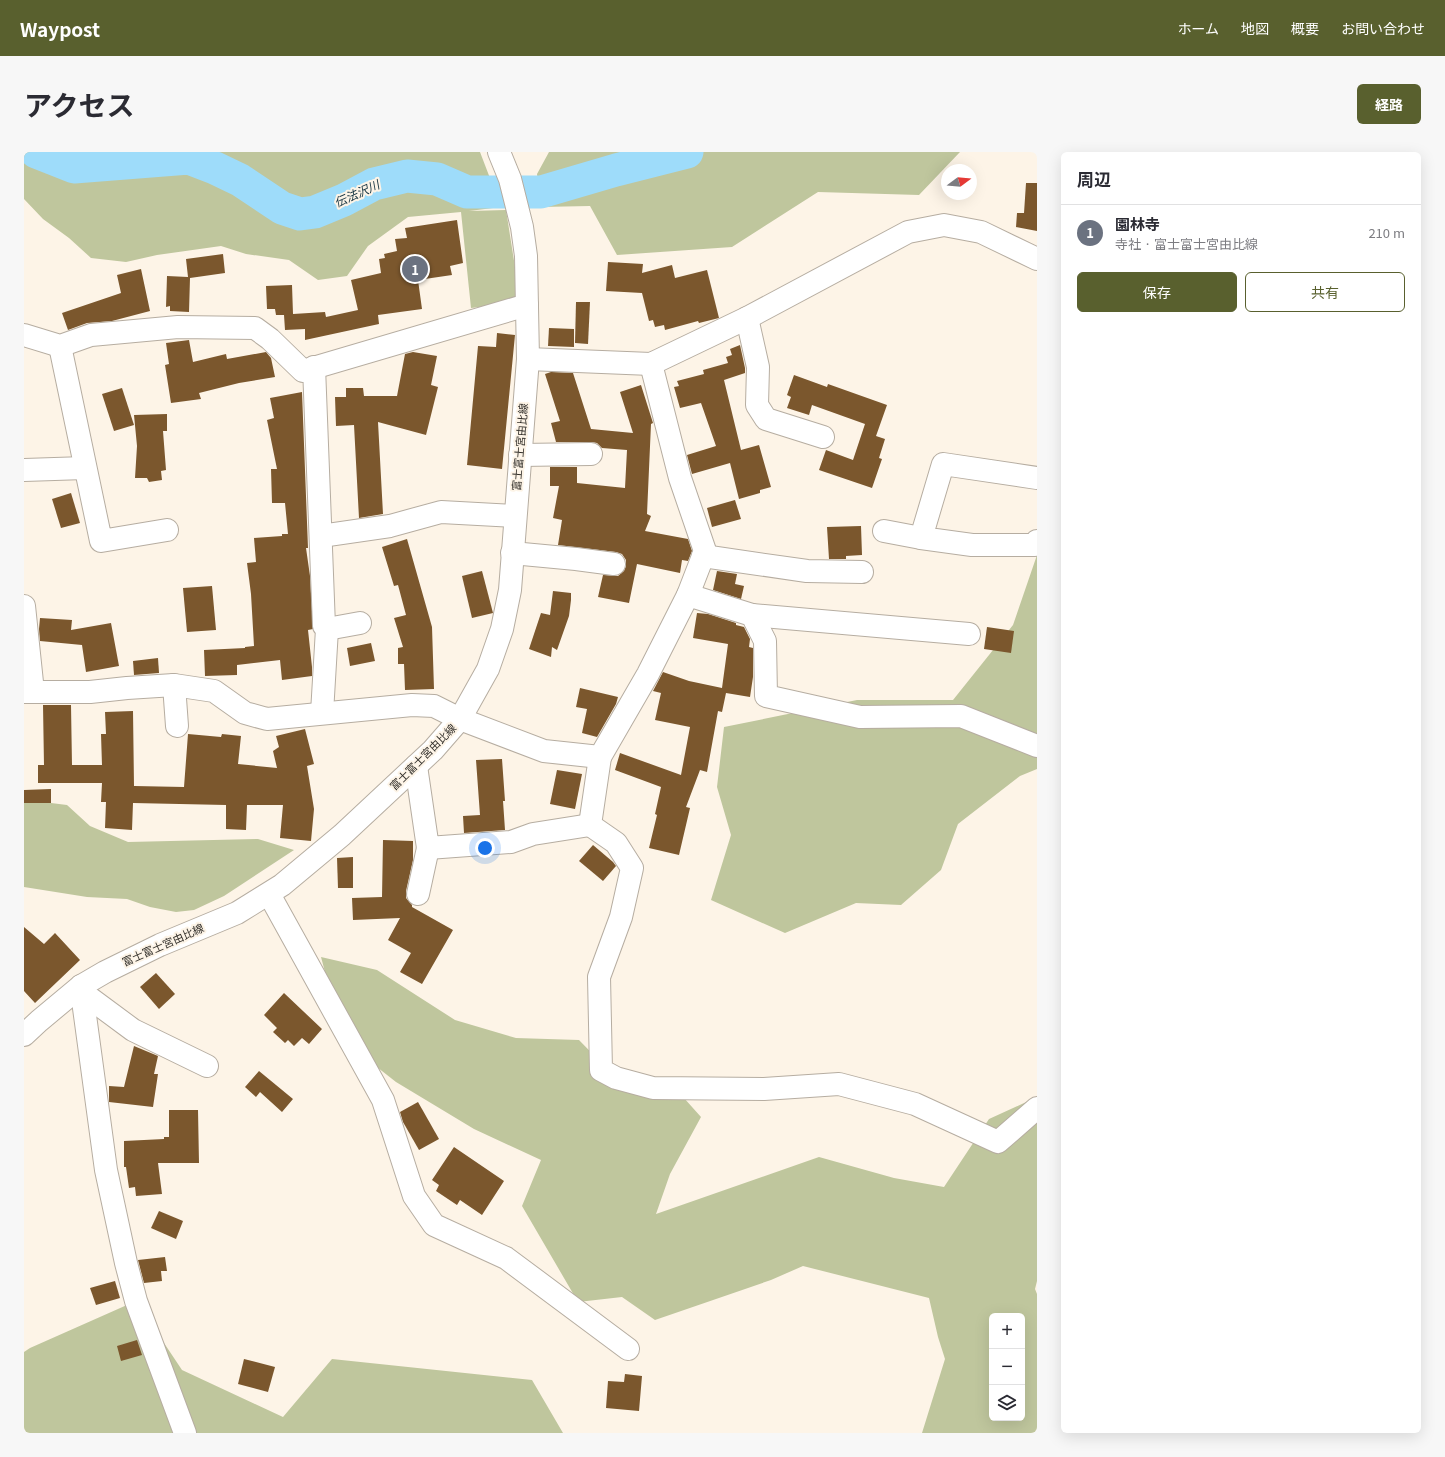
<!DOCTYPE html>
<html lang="ja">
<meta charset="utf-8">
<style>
:root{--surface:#fff;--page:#f7f7f7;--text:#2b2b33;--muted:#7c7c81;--line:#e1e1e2;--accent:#59602e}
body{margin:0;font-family:Georgia,"Noto Sans JP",serif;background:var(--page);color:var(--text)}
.controls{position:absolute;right:12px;bottom:12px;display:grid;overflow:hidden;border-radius:6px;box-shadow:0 4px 16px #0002}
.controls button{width:36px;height:36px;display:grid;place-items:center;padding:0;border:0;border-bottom:1px solid var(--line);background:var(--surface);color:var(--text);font:20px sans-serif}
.compass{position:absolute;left:917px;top:12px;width:36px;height:36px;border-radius:50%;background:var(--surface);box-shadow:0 4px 16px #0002;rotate:74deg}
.you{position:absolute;left:461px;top:696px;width:14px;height:14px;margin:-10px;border:3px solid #fff;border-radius:50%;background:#1a73e8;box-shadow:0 0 0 6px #1a73e833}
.badge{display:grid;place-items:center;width:26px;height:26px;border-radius:50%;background:var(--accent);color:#fff;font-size:13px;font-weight:700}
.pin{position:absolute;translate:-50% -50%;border:2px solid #fff;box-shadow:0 1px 4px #0006}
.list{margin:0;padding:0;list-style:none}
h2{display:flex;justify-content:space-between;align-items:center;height:52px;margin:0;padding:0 16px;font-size:17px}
h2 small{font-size:13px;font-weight:400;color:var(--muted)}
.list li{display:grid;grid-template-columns:26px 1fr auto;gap:12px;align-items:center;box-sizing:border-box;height:56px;padding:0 16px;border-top:1px solid var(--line)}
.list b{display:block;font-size:15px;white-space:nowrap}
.list p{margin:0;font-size:13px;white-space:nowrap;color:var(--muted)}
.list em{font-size:13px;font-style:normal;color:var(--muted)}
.actions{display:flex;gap:8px;padding:12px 16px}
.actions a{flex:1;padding:9px 0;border:1px solid var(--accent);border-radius:6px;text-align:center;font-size:14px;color:var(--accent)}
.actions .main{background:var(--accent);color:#fff}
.icon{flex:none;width:22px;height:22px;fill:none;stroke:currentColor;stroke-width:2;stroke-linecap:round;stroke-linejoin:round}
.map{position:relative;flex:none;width:1013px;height:1281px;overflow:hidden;border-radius:6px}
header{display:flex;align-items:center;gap:24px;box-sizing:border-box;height:56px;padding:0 20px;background:var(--accent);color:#fff}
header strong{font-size:19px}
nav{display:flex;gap:22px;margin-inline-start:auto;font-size:14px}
.intro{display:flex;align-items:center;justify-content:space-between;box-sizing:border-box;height:96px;padding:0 24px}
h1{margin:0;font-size:28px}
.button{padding:10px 18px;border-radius:6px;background:var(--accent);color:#fff;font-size:14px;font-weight:700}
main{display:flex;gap:24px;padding:0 24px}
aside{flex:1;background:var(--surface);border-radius:6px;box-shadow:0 4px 16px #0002}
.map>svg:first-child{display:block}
</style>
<header>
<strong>Waypost</strong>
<nav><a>ホーム</a><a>地図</a><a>概要</a><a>お問い合わせ</a></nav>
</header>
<div class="intro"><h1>アクセス</h1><a class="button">経路</a></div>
<main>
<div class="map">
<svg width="1013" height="1281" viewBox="0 0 1013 1281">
<rect width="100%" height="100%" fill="#fdf4e7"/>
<g fill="#bfc69d" fill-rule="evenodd">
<path d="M 0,0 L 456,0 L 477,55 L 445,59 L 482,58 L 494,134 L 491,149 L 480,152 L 447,156 L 437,60 L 384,65 L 344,94 L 323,124 L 294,128 L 265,108 L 222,102 L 197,94 L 133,103 L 102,110 L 67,106 L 45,86 L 19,67 L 0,47 Z"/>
<path d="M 525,0 L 936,0 L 895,43 L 794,40 L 708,95 L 593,103 L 566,54 L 516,55 L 513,22 Z"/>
<path d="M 1013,403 L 1013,617 L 996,624 L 934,672 L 917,718 L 877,753 L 832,751 L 761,781 L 687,748 L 707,683 L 693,635 L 700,575 L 833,548 L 929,548 L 989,473 Z"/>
<path d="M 0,651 L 27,651 L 43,653 L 66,674 L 104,690 L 234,687 L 270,698 L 200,744 L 170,758 L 152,760 L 126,755 L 103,747 L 63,745 L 0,735 Z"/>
<path d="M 297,805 L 353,818 L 431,868 L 492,886 L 555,888 L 596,930 L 651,936 L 677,965 L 646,1022 L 632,1062 L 795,1005 L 870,1026 L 920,1035 L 965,967 L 1013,945 L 1013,1129 L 1011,1137 L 1013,1142 L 1013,1281 L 898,1281 L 921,1207 L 914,1185 L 905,1146 L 779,1114 L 747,1128 L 631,1168 L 598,1145 L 554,1150 L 498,1054 L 517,1008 L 450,977 L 372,930 L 344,908 L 316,876 ZM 968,1164 L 998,1164 L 998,1266 L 968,1266 Z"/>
<path d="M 112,1149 L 158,1218 L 259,1265 L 308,1207 L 508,1228 L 539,1281 L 0,1281 L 0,1200 L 6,1196 Z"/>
</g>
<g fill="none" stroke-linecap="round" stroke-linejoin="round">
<path stroke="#9edcfa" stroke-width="33" d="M 12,0 L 50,15 L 165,6 L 191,16 L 216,28 L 258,56 L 276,62 L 291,60 L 320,48 L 350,32 L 383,24 L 413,27 L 443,40 L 517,40 L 592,18 L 663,0"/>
</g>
<g fill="#7b572d">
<path d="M 1002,31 L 1013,31 L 1013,79 L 992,75 L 993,61 L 1000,61 Z"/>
<path d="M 433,68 L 439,111 L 426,114 L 428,123 L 394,128 L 398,157 L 354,163 L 355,172 L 281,188 L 281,177 L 261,178 L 260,163 L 252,163 L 251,157 L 243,157 L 242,134 L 268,133 L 269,162 L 301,160 L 302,165 L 334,158 L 327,128 L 357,121 L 355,107 L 361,106 L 360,102 L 373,99 L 371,87 L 383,86 L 381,76 Z"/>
<path d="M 199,102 L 201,121 L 166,126 L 165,160 L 146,159 L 146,154 L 142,155 L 143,124 L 164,125 L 162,107 Z"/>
<path d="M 584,110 L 619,112 L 618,121 L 648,113 L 651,126 L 683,118 L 695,166 L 675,171 L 674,169 L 641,178 L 640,173 L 631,175 L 629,168 L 625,169 L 618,141 L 582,139 Z"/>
<path d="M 117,117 L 126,159 L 88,169 L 63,171 L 44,178 L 38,161 L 97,141 L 93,123 Z"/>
<path d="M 552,150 L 566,150 L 564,192 L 551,191 Z"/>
<path d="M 525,176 L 550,177 L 550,195 L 524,194 Z"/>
<path d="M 473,181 L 491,183 L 478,317 L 443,313 L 454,194 L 472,195 Z"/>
<path d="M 165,188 L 169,210 L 202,202 L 203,207 L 242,200 L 247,206 L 251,225 L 215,231 L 175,241 L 177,247 L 147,251 L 141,213 L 145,212 L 142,191 Z"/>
<path d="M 716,193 L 721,216 L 721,221 L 700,228 L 717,298 L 735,293 L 747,335 L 736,338 L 736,341 L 715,347 L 706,311 L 668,322 L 663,303 L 692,294 L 677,251 L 656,256 L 650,235 L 655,234 L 653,229 L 680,222 L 679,218 L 704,211 L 702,205 L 708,203 L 706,197 Z"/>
<path d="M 389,200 L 413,204 L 407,233 L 414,235 L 402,283 L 354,270 L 359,362 L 335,366 L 330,273 L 312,274 L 311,245 L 322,245 L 322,236 L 339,236 L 340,244 L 373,244 L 381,202 Z"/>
<path d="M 527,220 L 549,221 L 567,277 L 609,281 L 596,240 L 617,233 L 629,271 L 627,272 L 623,362 L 627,364 L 621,379 L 664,387 L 668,399 L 664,409 L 658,408 L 656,421 L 613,412 L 605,451 L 574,445 L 579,423 L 594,424 L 600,419 L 602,414 L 602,408 L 598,402 L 592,400 L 534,393 L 538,368 L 529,366 L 535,334 L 526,334 L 526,315 L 553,315 L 553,331 L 601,336 L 603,298 L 578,296 L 573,291 L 567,290 L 532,290 L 527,271 L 536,269 L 521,222 Z"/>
<path d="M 770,223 L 803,235 L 804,232 L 863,253 L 852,284 L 861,287 L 855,306 L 858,307 L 848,336 L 795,318 L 802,298 L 829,308 L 841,272 L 788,253 L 785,263 L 763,256 L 767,245 L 763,243 Z"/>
<path d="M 98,236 L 110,273 L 90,279 L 78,242 Z"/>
<path d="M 278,240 L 284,396 L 282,396 L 286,424 L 289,477 L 284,478 L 288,515 L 288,524 L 258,528 L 256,508 L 213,513 L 213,523 L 181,524 L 180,498 L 221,496 L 221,495 L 230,494 L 227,442 L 223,411 L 232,410 L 230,386 L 258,384 L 258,382 L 264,382 L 261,351 L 248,351 L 247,317 L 253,317 L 243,268 L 250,266 L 246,246 Z"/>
<path d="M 143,262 L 143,279 L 139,279 L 142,318 L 137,319 L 138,328 L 125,330 L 123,326 L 111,326 L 113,294 L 110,263 Z"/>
<path d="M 47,341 L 56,371 L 37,376 L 28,347 Z"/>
<path d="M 711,348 L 717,367 L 688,375 L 683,356 Z"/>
<path d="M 837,374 L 838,403 L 822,404 L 822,407 L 805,407 L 803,375 Z"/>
<path d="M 383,387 L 408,475 L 410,537 L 381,538 L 380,512 L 374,512 L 374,496 L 379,495 L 370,466 L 382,463 L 374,433 L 370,434 L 358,395 Z"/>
<path d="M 458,419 L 469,461 L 448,466 L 438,424 Z"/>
<path d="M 693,419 L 713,422 L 711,432 L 720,434 L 717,447 L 689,438 Z"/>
<path d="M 188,434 L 192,478 L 163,480 L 159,436 Z"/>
<path d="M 529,439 L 547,441 L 547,448 L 545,464 L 533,498 L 528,495 L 527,505 L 505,497 L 517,461 L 526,463 Z"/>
<path d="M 673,461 L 684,462 L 712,471 L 712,473 L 720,475 L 726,487 L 725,495 L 729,496 L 729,525 L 726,545 L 702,541 L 698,560 L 694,559 L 683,620 L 676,618 L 662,655 L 666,656 L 655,703 L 625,696 L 633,663 L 631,662 L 637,635 L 591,618 L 596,601 L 657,623 L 666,575 L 631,568 L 637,541 L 629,539 L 639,520 L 665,529 L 698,536 L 704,492 L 669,486 Z"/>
<path d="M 16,466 L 48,468 L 47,478 L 87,471 L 95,514 L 62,520 L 58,493 L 16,489 L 15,477 Z"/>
<path d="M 963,475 L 990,479 L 987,501 L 960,497 Z"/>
<path d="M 347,491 L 351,509 L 326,514 L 323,496 Z"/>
<path d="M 134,506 L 135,521 L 110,523 L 109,509 Z"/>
<path d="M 556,536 L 594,545 L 592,552 L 573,585 L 558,581 L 563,557 L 552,555 Z"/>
<path d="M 19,553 L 47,553 L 48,613 L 78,613 L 77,582 L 82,582 L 81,560 L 109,559 L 110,634 L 160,635 L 164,582 L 197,585 L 198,582 L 217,584 L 214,612 L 253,616 L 249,599 L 255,595 L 252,584 L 281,577 L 290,612 L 283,614 L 290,657 L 287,689 L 256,686 L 259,653 L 223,653 L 222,678 L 202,677 L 202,653 L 109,651 L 108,678 L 81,676 L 82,650 L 77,650 L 78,631 L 14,631 L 14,613 L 20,613 Z"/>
<path d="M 478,607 L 481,649 L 479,649 L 481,678 L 440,681 L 439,664 L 456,663 L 452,608 Z"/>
<path d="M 533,618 L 558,622 L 551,657 L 526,652 Z"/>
<path d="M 27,637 L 27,651 L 0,651 L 0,638 Z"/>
<path d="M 359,688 L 389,689 L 389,708 L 382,739 L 382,746 L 388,753 L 388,755 L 429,778 L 398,832 L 376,820 L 387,801 L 364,788 L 376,766 L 329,768 L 328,746 L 358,745 Z"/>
<path d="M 569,693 L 589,710 L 592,714 L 579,729 L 555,709 Z"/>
<path d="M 329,705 L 329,736 L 314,736 L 313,706 Z"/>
<path d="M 0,775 L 20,792 L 31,781 L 56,808 L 11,851 L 0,839 Z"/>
<path d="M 132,821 L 151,842 L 135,857 L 116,835 Z"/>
<path d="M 260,841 L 298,877 L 285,892 L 278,886 L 270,894 L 264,888 L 261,891 L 249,880 L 253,876 L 240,863 Z"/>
<path d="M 110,894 L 134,904 L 130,922 L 134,922 L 129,955 L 85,950 L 85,934 L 100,935 Z"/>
<path d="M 235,919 L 269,947 L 258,960 L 236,940 L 232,945 L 221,935 Z"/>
<path d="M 394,950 L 415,987 L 395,998 L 379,970 L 376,960 Z"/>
<path d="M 145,958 L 174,958 L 175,1011 L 134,1011 L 138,1042 L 112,1044 L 111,1035 L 105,1036 L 102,1015 L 100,1015 L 100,989 L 140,987 L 140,985 L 145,985 Z"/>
<path d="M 430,995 L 480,1029 L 458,1063 L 436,1048 L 433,1053 L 412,1039 L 415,1033 L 408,1028 Z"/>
<path d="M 135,1059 L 159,1069 L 152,1087 L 127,1076 Z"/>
<path d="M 141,1105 L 143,1119 L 137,1119 L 138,1129 L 120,1131 L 114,1108 Z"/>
<path d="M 91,1129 L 96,1146 L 72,1153 L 66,1136 Z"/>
<path d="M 113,1188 L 118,1203 L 97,1209 L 93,1194 Z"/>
<path d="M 220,1207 L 251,1215 L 244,1240 L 214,1232 Z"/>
<path d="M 601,1222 L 618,1224 L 615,1259 L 582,1256 L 584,1229 L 600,1230 Z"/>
</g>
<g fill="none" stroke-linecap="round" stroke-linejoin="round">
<g stroke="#b6ada1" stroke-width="24">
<g id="minor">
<path d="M 723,166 L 734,215 L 733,253 L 742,267 L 799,285"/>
<path d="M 0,183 L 36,194 L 67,183 L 154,175 L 231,176 L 246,187 L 279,219 L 503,153"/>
<path d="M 36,194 L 77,389 L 143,378"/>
<path d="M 504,207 L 627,212 L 723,166 L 884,80 L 920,73 L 957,80 L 1013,107"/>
<path d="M 290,215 L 300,474 L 303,477 L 298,561"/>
<path d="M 496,303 L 567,302"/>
<path d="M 0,318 L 61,316"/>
<path d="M 1013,326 L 919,312 L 897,386 L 948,393 L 1011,393 L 1013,389"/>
<path d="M 860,379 L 897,386"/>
<path d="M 297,384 L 366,374 L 417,360 L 491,364"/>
<path d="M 488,401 L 552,407 L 590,412"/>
<path d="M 679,404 L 783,419 L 838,420"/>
<path d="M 664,443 L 728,463 L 741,489 L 742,544 L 836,565 L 937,564 L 1013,594"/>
<path d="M 0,454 L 9,540"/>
<path d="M 728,463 L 945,482"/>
<path d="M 303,477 L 336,471"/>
<path d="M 150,533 L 153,574"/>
<path d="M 0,540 L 66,540 L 103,536 L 150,533 L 190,539 L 221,561 L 243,567 L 388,553 L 410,554 L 436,567 L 520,599 L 576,605 L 624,522 L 664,443 L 681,399 L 656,326 L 627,212"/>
<path d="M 576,605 L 566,673 L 592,691 L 608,716 L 597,765 L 575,825 L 577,918 L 592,926 L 629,936 L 740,937 L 815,932 L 891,952 L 974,990 L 1013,956"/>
<path d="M 392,614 L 404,696 L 487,690 L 509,682 L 566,673"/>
<path d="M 245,742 L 359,948 L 390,1044 L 410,1073 L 482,1106 L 604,1197"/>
<path d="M 394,742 L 404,696"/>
<path d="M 57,834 L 82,1018 L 102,1111 L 112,1149 L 161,1281"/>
<path d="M 59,841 L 109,878 L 183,914"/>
</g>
</g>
<g stroke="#b6ada1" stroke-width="24">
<path id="major" d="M 0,883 L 15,869 L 57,834 L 81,820 L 136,793 L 213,761 L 258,733 L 318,683 L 409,598 L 436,567 L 464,517 L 478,477 L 486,438 L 504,207 L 502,104 L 498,75 L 486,27 L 475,0"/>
</g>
<use href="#minor" stroke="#fff" stroke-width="22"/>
<use href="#major" stroke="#fff" stroke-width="22"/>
</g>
<g text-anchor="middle" stroke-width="4" stroke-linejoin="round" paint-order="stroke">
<g font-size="11" fill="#322f2a" stroke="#fdf4e7">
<text transform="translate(496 295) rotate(-85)" y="4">富士富士宮由比線</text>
<text transform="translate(399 605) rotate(-45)" y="4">富士富士宮由比線</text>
<text transform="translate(139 793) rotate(-24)" y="4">富士富士宮由比線</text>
</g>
<g font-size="12" font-style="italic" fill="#163441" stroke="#fdf4e7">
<text transform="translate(333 42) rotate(-24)" y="4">伝法沢川</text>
</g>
</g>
</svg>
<div class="controls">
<button>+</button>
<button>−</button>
<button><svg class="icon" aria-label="layers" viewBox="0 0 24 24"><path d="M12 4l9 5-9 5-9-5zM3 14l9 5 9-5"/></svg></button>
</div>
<svg class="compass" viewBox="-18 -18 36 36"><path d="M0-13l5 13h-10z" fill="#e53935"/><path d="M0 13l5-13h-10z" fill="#7c7c81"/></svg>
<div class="you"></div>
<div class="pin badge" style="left:391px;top:117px;background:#6b7280">1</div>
</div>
<aside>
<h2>周辺<small></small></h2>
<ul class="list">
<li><span class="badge" style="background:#6b7280">1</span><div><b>園林寺</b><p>寺社 · 富士富士宮由比線</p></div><em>210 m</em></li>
</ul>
<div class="actions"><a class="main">保存</a><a>共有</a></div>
</aside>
</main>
